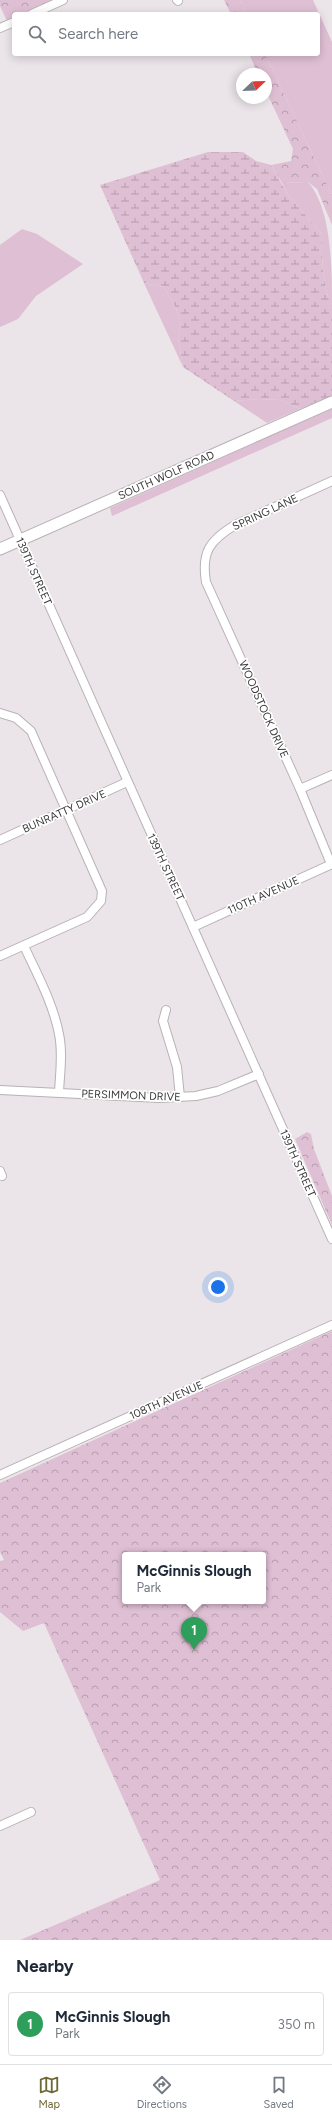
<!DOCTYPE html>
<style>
:root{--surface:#fff;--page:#f2f2f3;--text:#1f2937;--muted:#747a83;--line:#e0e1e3;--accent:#6f6734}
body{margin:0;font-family:Figtree,sans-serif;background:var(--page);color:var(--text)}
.compass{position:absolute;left:236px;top:68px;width:36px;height:36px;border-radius:50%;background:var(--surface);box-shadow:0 2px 10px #0003;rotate:67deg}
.you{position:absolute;left:218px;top:1287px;width:14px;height:14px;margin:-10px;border:3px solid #fff;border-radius:50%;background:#1a73e8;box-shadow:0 0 0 6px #1a73e833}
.badge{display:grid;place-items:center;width:26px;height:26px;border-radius:50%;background:var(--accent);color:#fff;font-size:13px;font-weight:700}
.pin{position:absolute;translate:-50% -33px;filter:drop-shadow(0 1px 2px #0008)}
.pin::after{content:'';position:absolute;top:21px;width:14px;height:12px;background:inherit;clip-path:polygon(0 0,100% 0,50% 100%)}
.popup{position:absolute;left:122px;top:1552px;width:144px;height:52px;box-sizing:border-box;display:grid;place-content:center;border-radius:4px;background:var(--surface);filter:drop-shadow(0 1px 3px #0005);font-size:13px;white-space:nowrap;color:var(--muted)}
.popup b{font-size:15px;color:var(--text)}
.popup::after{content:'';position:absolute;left:50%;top:100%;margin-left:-8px;border:8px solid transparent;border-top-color:var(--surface)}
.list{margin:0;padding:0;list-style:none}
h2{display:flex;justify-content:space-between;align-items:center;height:52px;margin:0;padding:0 16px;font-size:17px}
h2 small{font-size:13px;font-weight:400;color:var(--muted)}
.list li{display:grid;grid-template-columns:26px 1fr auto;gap:12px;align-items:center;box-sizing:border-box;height:64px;margin:0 8px 8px;padding:0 8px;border:1px solid var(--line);border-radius:4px}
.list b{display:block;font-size:15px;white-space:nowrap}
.list p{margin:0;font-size:13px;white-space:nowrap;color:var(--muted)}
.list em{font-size:13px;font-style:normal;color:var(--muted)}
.icon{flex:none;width:22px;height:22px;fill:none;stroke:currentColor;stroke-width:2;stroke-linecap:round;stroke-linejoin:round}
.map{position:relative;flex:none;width:332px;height:1940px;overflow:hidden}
.search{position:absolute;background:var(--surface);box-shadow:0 2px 10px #0003;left:12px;right:12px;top:12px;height:44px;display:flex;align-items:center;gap:10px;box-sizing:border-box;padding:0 14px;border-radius:4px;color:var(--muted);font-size:15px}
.sheet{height:124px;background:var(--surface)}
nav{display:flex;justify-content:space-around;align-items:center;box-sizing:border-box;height:56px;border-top:1px solid var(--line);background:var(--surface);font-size:11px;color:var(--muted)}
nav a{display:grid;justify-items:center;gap:2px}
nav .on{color:var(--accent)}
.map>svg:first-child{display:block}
</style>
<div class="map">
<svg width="332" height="1940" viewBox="0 0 332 1940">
<defs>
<pattern id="forest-crowns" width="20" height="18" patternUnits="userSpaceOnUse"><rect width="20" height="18" fill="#dfbfd4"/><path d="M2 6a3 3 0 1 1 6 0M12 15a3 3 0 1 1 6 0" fill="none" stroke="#b69cad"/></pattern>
<pattern id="wetland-marsh" width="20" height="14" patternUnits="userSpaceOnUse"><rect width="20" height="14" fill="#dfbfd4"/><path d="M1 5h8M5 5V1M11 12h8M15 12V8" fill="none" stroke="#b69cad"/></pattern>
</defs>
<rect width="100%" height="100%" fill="#ebe5e9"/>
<g fill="#dfbfd4">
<path d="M 240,0 L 313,0 L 332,42 L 332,195 L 265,54 L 318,54 L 318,14 L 246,14 Z"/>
<path d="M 308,182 C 332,209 332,269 332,308 C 323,286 321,258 322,234 L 288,195 L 282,183 Z"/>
<path d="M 22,229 L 37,234 L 83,264 L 36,296 L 18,319 L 0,327 L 0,245 Z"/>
<path d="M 144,283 L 164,287 L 176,308 L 181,324 L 178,338 L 183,367 Z"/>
<path d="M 259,399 L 280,400 L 300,409 L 267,423 L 234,401 Z"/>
<path d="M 332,408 L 332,418 L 112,516 L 110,508 Z"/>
</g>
<g fill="url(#forest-crowns)" fill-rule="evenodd">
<path d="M 0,0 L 51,0 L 22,14 L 14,14 L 14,18 L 7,21 L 0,6 Z"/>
<path d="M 224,0 L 240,0 L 246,14 L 231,14 Z"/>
<path d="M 249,54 L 265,54 L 332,195 L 332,225 L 317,189 L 308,182 L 282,183 L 271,165 L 291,161 L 293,149 L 266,91 L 266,74 L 258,74 Z"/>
<path d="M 307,1132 L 311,1134 L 314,1149 L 332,1196 L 332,1225 L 295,1139 Z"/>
<path d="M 332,1331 L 332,1940 L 20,1940 L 160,1880 L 44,1623 L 23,1631 L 0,1612 L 0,1561 L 4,1560 L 0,1552 L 0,1483 ZM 125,1555 L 263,1555 L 263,1601 L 125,1601 Z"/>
</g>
<path fill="url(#wetland-marsh)" d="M 208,152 L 243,152 L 256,161 L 271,165 L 288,195 L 322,234 C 321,258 323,286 332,308 L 332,396 L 300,409 L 280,400 L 259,399 L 234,401 L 183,367 L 178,338 L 181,324 L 176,308 L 164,287 L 144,283 L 100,185 Z"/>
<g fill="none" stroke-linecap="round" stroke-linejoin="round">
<g stroke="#b8b2b5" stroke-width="10">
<g id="street">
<path d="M 177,0 L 178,1"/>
<path d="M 32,14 L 63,0"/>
<path d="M 0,28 L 14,22"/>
<path d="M 0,495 L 332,1239"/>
<path d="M 0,713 L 16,718 L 31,731 L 102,891 L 101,901 L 87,917 L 0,956"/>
<path d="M 300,789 L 332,775"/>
<path d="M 0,840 L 127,782"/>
<path d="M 331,864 L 300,789 L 206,582 C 201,552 210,540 235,525 L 332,481"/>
<path d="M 193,927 L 332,864"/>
<path d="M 24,946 C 37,974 53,1003 59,1034 C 63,1053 60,1073 59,1092"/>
<path d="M 166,1010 L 163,1021 L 177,1067 L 180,1097"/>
<path d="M 0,1090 L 159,1098 L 196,1096 L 218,1091 L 259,1074"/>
<path d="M 0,1171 L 2,1176"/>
<path d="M 0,1475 L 332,1325"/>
<path d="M 0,1826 L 31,1812"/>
</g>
</g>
<g stroke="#b8b2b5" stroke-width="13">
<path id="secondary" d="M 0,549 L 332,402"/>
</g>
<use href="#street" stroke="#fff" stroke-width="8"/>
<use href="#secondary" stroke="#fff" stroke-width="11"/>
</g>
<g text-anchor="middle" stroke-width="3.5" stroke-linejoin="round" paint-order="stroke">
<g font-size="11" fill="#3a3839" stroke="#fff">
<text transform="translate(166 475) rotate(-24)" y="4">SOUTH WOLF ROAD</text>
<text transform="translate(265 512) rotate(-25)" y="4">SPRING LANE</text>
<text transform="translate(34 571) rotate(66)" y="4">139TH STREET</text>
<text transform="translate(264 709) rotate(66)" y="4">WOODSTOCK DRIVE</text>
<text transform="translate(64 811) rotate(-24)" y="4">BUNRATTY DRIVE</text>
<text transform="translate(166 867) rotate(65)" y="4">139TH STREET</text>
<text transform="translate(263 895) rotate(-24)" y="4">110TH AVENUE</text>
<text transform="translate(131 1095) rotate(2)" y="4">PERSIMMON DRIVE</text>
<text transform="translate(298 1163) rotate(66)" y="4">139TH STREET</text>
<text transform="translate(166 1400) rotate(-24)" y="4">108TH AVENUE</text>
</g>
</g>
</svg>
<svg class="compass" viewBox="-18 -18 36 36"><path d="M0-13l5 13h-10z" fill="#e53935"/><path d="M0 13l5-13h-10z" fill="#747a83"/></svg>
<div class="you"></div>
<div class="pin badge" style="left:194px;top:1650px;background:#2e9e5b">1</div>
<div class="popup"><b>McGinnis Slough</b>Park</div>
<div class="search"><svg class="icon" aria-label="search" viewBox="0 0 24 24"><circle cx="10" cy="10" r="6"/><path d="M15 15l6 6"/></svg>Search here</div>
</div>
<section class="sheet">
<h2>Nearby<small></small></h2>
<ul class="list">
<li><span class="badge" style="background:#2e9e5b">1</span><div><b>McGinnis Slough</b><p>Park</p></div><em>350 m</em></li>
</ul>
</section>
<nav>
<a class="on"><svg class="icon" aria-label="map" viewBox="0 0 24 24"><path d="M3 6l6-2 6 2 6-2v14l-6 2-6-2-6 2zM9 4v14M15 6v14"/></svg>Map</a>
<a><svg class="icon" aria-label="directions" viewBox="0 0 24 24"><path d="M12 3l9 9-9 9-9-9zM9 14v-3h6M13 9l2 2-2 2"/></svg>Directions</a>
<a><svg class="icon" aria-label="saved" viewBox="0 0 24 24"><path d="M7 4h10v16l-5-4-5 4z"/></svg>Saved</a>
</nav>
